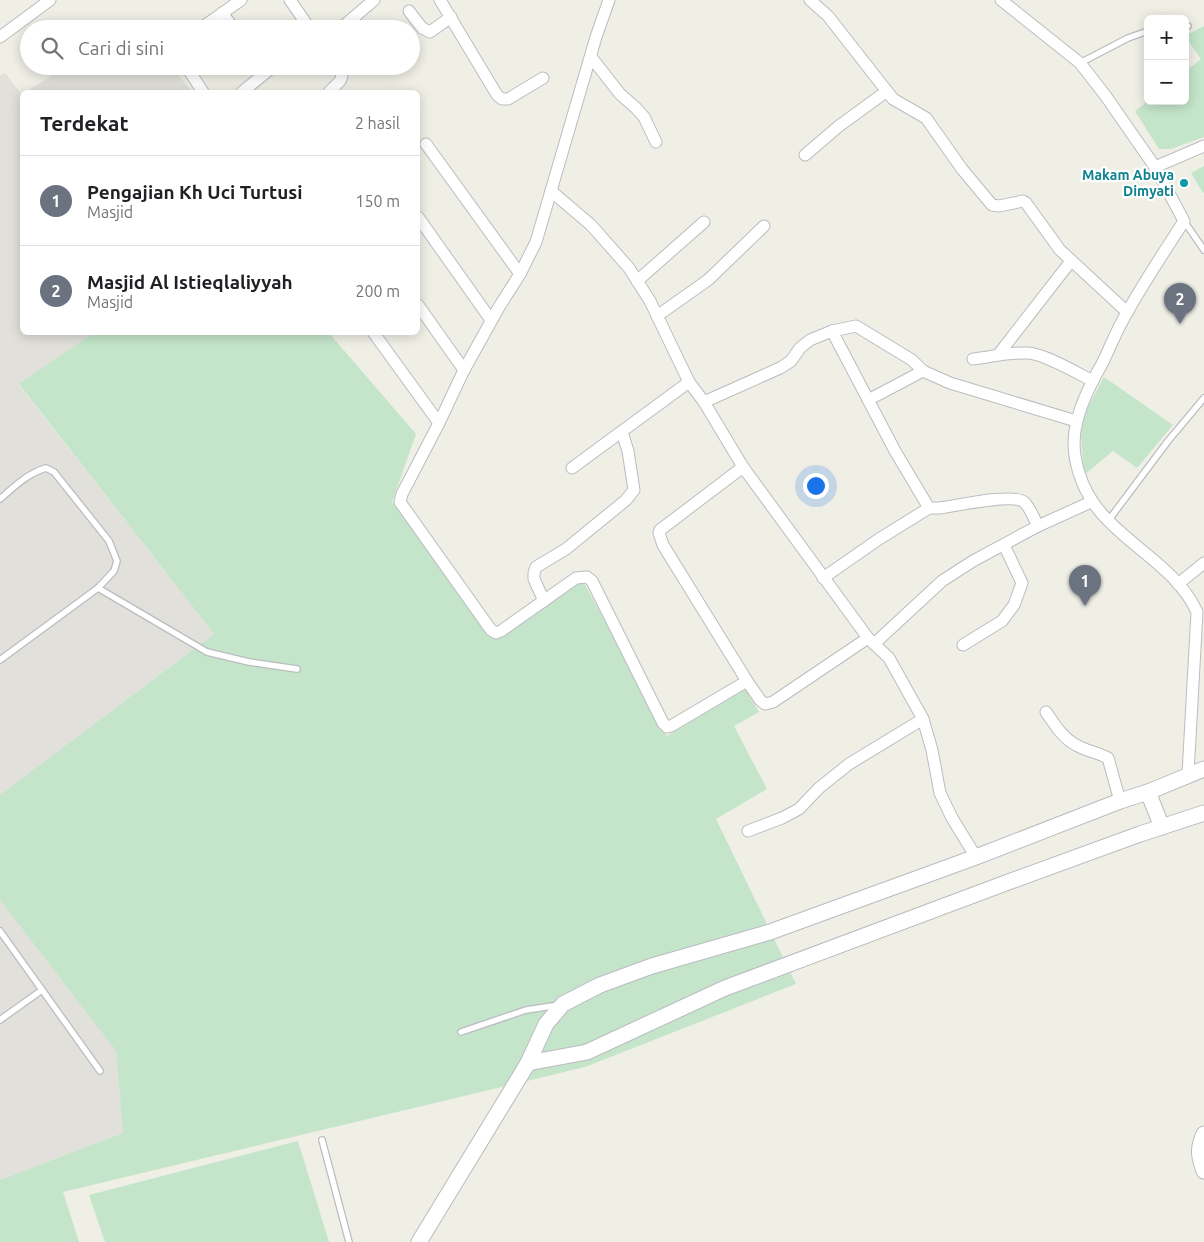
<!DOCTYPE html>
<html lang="id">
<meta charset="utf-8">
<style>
:root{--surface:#fff;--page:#f2f2f2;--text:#202124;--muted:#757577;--line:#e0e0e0;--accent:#e1653b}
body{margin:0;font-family:Ubuntu,sans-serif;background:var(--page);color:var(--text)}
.controls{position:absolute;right:15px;top:15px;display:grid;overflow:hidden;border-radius:8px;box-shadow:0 2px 12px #0003}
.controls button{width:45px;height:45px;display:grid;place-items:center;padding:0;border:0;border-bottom:1px solid var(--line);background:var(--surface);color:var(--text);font:25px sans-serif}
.you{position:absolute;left:815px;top:485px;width:18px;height:18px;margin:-12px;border:4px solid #fff;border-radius:50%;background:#1a73e8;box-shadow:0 0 0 8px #1a73e833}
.badge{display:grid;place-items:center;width:32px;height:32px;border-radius:50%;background:var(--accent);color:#fff;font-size:16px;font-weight:700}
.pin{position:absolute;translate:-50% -41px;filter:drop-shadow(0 1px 2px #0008)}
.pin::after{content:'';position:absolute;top:26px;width:18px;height:15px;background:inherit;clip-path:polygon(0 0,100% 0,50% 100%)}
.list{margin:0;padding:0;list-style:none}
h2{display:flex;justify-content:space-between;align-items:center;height:65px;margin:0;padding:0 20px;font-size:21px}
h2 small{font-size:16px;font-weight:400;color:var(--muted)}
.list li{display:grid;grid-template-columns:32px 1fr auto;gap:15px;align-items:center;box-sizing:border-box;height:90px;padding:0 20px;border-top:1px solid var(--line)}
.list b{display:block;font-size:19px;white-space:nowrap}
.list p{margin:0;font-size:16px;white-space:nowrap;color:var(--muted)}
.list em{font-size:16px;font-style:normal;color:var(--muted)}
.icon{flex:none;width:28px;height:28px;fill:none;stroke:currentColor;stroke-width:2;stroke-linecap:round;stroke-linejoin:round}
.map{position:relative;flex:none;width:1204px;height:1242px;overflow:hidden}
.search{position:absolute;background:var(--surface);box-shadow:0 2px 12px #0003;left:20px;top:20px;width:400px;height:55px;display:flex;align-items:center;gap:12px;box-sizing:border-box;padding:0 18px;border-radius:28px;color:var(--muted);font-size:19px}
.panel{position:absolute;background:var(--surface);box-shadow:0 2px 12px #0003;left:20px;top:90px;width:400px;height:245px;border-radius:8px}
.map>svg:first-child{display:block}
</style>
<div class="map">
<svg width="1204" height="1242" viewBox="0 0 1204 1242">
<rect width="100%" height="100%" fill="#efefe6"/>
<g fill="#e1e0da">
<path d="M 67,66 L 171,66 L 192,92 L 26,92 Z"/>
<path d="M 5,73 L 22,95 L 22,332 L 93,333 L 19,385 L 214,634 L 0,795 L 0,75 Z"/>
<path d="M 0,900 L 116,1051 L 123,1133 L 0,1180 Z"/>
</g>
<g fill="#c4e5ca">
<path d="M 1204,26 L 1204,137 L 1171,149 L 1159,149 L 1135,111 L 1148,101 L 1185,101 L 1185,72 L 1201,59 L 1185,36 Z"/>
<path d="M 1204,166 L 1204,192 L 1203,193 L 1191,173 Z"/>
<path d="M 93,333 L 329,333 L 416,434 L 392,502 L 500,638 L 582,579 L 667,736 L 745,689 L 759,712 L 734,726 L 767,789 L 716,819 L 796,984 L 585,1067 L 63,1192 L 79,1242 L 0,1242 L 0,1180 L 123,1133 L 116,1051 L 0,900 L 0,795 L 214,634 L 19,384 Z"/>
<path d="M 1104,377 L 1173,425 L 1137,468 L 1113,451 L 1084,475 L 1080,422 Z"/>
<path d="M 298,1141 L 329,1242 L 105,1242 L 89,1195 Z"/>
</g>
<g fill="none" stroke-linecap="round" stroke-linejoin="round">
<g stroke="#bbbcc1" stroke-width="8">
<g id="lane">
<path d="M 1185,26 L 1188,26"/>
<path d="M 1080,63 L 1128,38 L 1148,31"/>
<path d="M 1184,221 L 1204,250"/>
<path d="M 0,499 C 14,487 28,473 46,468 L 54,472 L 109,541 L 117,561 L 114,571 L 98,588 L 0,660"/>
<path d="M 1108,521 L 1168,441 L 1204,398"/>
<path d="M 98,588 L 207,652 L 249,662 L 297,669"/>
<path d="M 0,931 L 100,1071"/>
<path d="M 0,1020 L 42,990"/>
<path d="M 461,1032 L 526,1010 L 559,1005"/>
<path d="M 322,1140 L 349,1242"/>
</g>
</g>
<g stroke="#bbbcc1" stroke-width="13">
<g id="street">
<path d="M 290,0 L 310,29"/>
<path d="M 440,0 L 497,95 L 502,99 L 508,99 L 543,78"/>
<path d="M 609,0 L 596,37 L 536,242 L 520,274 L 499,307 L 464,370 L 439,423 L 402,494 L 400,502 L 491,630 L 496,633 L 501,631 L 576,578 L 587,577 L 592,581 L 663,723 L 667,727 L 671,726 L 747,681 L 760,700 L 765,704 L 773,702 L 868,638"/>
<path d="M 810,0 L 828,16 L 893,99 L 926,118 L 962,169 L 992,205 L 999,206 L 1023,201 L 1026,203 L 1060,250 L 1127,312"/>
<path d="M 1001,0 L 1080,63 L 1105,95 L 1155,167 L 1184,221 C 1165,251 1145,280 1128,311 C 1118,327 1111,345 1103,362 C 1093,380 1082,400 1077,421 C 1068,453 1081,491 1103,515 C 1133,549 1178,570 1197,612 L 1188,774"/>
<path d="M 409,11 L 422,28 L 430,32 L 451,17"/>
<path d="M 222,13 L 234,29"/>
<path d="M 200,29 L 241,0"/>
<path d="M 340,29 L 374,0"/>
<path d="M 0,37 L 50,0"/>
<path d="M 591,57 L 620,94 L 636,108 L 644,117 L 656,142"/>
<path d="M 186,66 L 203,92"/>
<path d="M 242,92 L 274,66"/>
<path d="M 329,92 L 340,81 L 342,76 L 338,66"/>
<path d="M 426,144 L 520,274"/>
<path d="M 805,155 L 839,126 L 887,91"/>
<path d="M 1155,167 L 1204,146"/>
<path d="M 551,191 L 591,225 L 629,268 L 650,301 L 689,382 L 704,402 L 743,467 L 868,638 L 889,658 L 923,719 L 932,750 L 940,793 L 952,818 L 976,857"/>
<path d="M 418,217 L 491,320"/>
<path d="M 637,281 L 704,222"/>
<path d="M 418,305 L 464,370"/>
<path d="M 657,316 L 708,280 L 764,226"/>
<path d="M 373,332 L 439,423"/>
<path d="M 998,355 L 1071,261"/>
<path d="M 973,359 C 991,357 1010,352 1028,353 C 1045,354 1077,373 1093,381"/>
<path d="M 868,400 L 923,371"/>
<path d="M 704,402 L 780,368 L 791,361 L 800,348 L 810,340 L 832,331"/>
<path d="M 743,467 L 660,530 L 659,533 L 663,545 L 747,681"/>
<path d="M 572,468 L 689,382"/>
<path d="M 1038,526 C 1034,519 1030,507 1024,502 C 1013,493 955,506 939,508 L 929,508 L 895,451 L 832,331 L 856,326 L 912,360 L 923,371 L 950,383 L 1076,421"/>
<path d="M 823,578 L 879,539 L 929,508"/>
<path d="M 1178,584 L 1204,563"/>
<path d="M 544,601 L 534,579 L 534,573 L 536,567 L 566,549 L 626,500 L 634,490 L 628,451 L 622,432"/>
<path d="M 874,644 L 942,581 L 973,561 L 1038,526 L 1091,502"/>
<path d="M 963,645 L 1002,621 L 1014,605 L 1022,583 L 1004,545"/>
<path d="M 1046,712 C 1055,725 1063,739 1078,746 C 1087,751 1099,753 1108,758 L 1120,801"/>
<path d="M 748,831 L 782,818 L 799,809 L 819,788 L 849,764 L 923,719"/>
</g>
</g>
<g stroke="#babbc1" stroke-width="17">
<g id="secondary">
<path d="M 1148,792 L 1162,827"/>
<path d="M 528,1063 L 587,1052 L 725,988 L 1011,881 L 1140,834 L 1204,813"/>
<path d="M 1204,1134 C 1197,1149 1199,1157 1204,1171"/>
<path d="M 419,1242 L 528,1063 L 546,1024 L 563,1004 L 600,985 L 652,966 L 770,932 L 976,857 L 1120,801 L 1148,792 L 1204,769"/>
</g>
</g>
<use href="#lane" stroke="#fff" stroke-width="5.5"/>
<use href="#street" stroke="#fff" stroke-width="11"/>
<use href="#secondary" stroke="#fff" stroke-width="15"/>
</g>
<circle fill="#0f9aa8" stroke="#fff" stroke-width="2" cx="1184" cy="183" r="5"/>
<g text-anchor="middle" stroke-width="4.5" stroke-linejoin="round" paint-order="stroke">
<g font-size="14" font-weight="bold" fill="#0d838f" stroke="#fff" text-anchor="end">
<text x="1174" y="180">Makam Abuya<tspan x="1174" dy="16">Dimyati</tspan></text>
</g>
</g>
</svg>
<div class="controls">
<button>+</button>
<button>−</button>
</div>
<div class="you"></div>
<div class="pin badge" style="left:1085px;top:606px;background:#6b7280">1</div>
<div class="pin badge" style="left:1180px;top:324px;background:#6b7280">2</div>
<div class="search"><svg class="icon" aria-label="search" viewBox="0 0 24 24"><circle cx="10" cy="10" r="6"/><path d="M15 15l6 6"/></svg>Cari di sini</div>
<section class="panel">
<h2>Terdekat<small>2 hasil</small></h2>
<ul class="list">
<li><span class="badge" style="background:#6b7280">1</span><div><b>Pengajian Kh Uci Turtusi</b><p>Masjid</p></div><em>150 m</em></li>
<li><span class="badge" style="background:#6b7280">2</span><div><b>Masjid Al Istieqlaliyyah</b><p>Masjid</p></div><em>200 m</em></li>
</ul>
</section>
</div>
